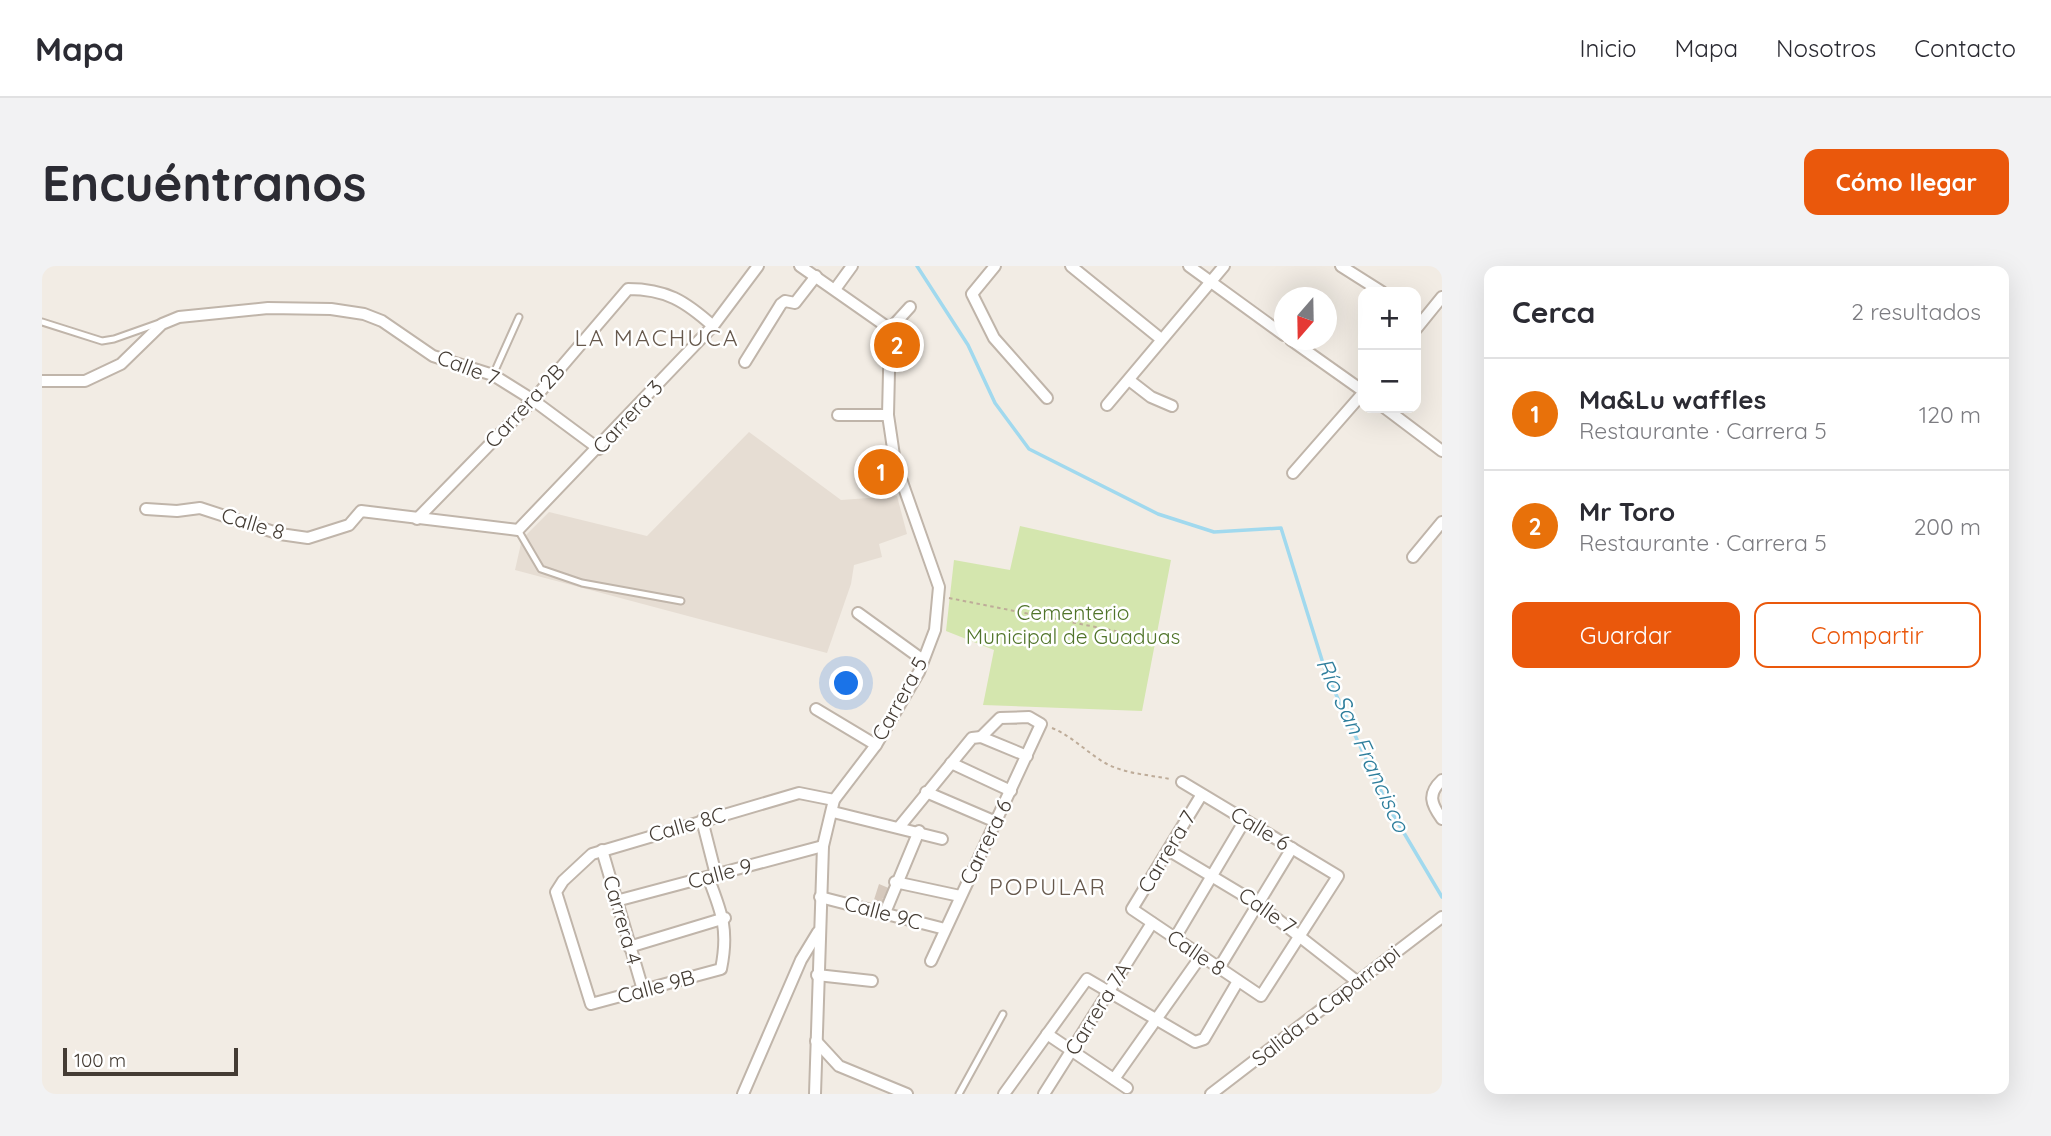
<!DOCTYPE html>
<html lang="es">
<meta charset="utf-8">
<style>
:root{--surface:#fff;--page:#f2f2f3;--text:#2b2b33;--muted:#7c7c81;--line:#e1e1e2;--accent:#ea580c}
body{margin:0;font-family:Quicksand,sans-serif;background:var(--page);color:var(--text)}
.controls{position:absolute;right:21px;top:21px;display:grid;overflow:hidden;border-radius:14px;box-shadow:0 7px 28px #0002}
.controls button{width:63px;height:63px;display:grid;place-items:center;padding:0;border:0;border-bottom:2px solid var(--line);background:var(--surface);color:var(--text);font:35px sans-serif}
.compass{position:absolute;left:1232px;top:21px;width:63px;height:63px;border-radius:50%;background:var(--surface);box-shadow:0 7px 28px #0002;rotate:200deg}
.scale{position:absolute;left:21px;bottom:18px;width:175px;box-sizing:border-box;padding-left:7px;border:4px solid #443c34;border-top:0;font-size:19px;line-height:24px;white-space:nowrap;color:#443c34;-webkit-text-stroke:5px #fff;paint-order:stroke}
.you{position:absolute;left:805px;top:418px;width:24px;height:24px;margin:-18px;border:5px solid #fff;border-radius:50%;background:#1a73e8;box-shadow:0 0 0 10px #1a73e833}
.badge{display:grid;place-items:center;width:46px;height:46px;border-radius:50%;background:var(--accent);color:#fff;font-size:23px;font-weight:700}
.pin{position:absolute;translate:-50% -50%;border:4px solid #fff;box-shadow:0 2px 7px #0006}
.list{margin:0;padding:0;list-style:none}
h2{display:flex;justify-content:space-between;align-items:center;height:91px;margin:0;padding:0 28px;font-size:30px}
h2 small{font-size:23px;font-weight:400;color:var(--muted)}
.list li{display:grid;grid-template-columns:46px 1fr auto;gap:21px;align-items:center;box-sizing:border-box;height:112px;padding:0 28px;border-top:2px solid var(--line)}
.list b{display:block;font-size:26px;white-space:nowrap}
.list p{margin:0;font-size:23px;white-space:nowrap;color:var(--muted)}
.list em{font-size:23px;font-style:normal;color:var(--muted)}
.actions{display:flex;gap:14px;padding:21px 28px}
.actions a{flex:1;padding:16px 0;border:2px solid var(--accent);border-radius:14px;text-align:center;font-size:24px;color:var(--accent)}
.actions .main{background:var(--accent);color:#fff}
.map{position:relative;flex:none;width:1400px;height:828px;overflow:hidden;border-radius:14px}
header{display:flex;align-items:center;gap:42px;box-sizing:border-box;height:98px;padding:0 35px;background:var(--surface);border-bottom:2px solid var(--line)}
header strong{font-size:33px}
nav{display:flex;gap:38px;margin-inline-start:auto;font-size:24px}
.intro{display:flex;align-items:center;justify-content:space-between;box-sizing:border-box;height:168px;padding:0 42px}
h1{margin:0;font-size:49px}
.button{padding:18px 32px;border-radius:14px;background:var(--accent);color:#fff;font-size:24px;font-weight:700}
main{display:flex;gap:42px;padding:0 42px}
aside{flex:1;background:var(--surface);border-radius:14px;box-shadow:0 7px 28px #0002}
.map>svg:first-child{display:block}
</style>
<header>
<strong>Mapa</strong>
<nav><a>Inicio</a><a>Mapa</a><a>Nosotros</a><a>Contacto</a></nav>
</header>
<div class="intro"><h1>Encuéntranos</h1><a class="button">Cómo llegar</a></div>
<main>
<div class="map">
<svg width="1400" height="828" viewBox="0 0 1400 828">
<rect width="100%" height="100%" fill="#f2ece4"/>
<path fill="#e6ddd3" d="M 707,166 L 799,234 L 855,230 L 865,268 L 837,278 L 840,291 L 812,299 L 809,318 L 785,387 L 473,304 L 480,273 L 507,246 L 605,270 Z"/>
<path fill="#d4e6ae" d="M 978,260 L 1129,294 L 1100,445 L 941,439 L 952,384 L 904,365 L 912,294 L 968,304 Z"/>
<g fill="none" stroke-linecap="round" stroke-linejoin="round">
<path stroke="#a1d9ee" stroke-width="3.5" d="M 875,0 L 926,79 L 953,137 L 987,183 L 1116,248 L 1172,266 L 1239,262 L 1284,407 L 1346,540 L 1400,631"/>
</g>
<path fill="#d6c9bd" d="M 837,618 L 849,623 L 846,632 L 840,632 L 845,634 L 842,644 L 830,640 Z"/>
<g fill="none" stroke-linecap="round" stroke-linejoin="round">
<g stroke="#c0b5aa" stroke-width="9">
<g id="service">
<path d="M 0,56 L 60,75 L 72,73 L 120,56"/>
<path d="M 451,109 L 477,51"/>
<path d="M 476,264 L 499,303 L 540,317 L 639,335"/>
<path d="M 917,828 L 961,748"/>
</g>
</g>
<g stroke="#c0b5aa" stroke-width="14">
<g id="minor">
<path d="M 758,0 L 848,63"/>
<path d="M 953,0 L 930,28 L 952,72 L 1005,132"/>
<path d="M 1029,0 L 1119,73"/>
<path d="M 1147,0 L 1242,69"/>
<path d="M 1299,0 L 1340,26"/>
<path d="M 794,22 L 810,0"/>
<path d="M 1374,63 L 1400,31"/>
<path d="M 1249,74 L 1321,125"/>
<path d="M 703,96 L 739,38 L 743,35 L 753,37 L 774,10"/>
<path d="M 1087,114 L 1109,131 L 1130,140"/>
<path d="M 0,115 L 43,115 L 79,98 L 120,58 L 137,51 L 226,42 L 289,43 L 322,48 L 340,55 L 391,90 L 451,109 L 491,134 L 557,183"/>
<path d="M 1065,139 L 1182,0"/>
<path d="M 1343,142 L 1400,185"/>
<path d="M 796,149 L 846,149"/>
<path d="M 1251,207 L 1321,127"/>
<path d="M 104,243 L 135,245 L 158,242 L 238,268 L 266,272 L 307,259 L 319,245 L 476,264 L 671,60 L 716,0"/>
<path d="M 375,253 L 491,134 L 586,23 C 624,23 643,35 671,60"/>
<path d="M 1371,291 L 1400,256"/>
<path d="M 816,347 L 881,394"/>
<path d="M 774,443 L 834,479"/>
<path d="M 909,497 L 969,525"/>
<path d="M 1400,514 C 1385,528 1389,538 1400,553"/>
<path d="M 1140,516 L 1160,528 L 1296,610 L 1219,730 L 1090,643 L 1160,528"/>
<path d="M 884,526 L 954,556"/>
<path d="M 791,546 L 900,573"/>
<path d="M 660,554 L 674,609"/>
<path d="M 858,560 L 930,472 L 939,471 L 985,490"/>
<path d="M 560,584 L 601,724"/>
<path d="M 1126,584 L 1216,638 L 1317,717"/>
<path d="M 666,611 C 680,647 687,664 679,703 L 549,738 L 514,626 L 521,615 L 550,588 L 757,527 L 792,534"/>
<path d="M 853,616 L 918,630"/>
<path d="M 778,631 L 903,663"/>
<path d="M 574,635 L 781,580"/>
<path d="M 842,649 L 877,565"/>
<path d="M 1133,672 L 1203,554"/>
<path d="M 587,681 L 683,652"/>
<path d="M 889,695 L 999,458 L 987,451 L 958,452 L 939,471"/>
<path d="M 1177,702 L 1250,582"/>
<path d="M 775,709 L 830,715"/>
<path d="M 1005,768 L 1085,822"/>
<path d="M 774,775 L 797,800 L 865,828"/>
<path d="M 1072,813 L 1159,690"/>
<path d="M 701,828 L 759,694 L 776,666"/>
<path d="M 773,828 L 781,580 L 792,534 L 834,479 L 877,406 L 893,364 L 897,321 L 853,196 L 846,149 L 848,63 L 868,41"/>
<path d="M 962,828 L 1045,713 L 1153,776 L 1162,773 L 1196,715"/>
<path d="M 1002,828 L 1110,657"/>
<path d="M 1169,828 L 1400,651"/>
</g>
</g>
<g stroke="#beac99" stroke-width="2" stroke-dasharray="3.5 3.5" stroke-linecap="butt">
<path d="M 907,332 L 1094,369"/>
<path d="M 1010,462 C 1032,471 1047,489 1067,499 C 1086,508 1108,509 1128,513"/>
</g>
<use href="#service" stroke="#fff" stroke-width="5"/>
<use href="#minor" stroke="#fff" stroke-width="10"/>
</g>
<g text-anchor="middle" stroke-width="5" stroke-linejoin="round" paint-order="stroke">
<g font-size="21" fill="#443c34" stroke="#fff">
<text transform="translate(426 102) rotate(21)" y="7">Calle 7</text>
<text transform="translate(483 140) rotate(-47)" y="7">Carrera 2B</text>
<text transform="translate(586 151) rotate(-47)" y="7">Carrera 3</text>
<text transform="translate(211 258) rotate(17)" y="7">Calle 8</text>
<text transform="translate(858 433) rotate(-61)" y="7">Carrera 5</text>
<text transform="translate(645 559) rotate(-16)" y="7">Calle 8C</text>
<text transform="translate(1218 563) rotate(31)" y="7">Calle 6</text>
<text transform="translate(944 576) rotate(-64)" y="7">Carrera 6</text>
<text transform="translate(1125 586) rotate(-59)" y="7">Carrera 7</text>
<text transform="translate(678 608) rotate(-15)" y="7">Calle 9</text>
<text transform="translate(1225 645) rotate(35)" y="7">Calle 7</text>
<text transform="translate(841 647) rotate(15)" y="7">Calle 9C</text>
<text transform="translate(580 654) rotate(74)" y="7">Carrera 4</text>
<text transform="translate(1154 687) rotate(34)" y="7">Calle 8</text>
<text transform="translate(614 721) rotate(-15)" y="7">Calle 9B</text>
<text transform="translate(1284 740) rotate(-38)" y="7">Salida a Caparrapi</text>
<text transform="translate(1056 743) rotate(-58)" y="7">Carrera 7A</text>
</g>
<g font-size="21" fill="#50742a" stroke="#fff">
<text x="1031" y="354">Cementerio<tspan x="1031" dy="24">Municipal de Guaduas</tspan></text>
</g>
<g font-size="23" letter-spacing="2" fill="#66584c" stroke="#fff">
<text x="615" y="80">LA MACHUCA</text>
<text x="1006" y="629">POPULAR</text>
</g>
<g font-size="23" font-style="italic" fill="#2e7e9c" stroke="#fff">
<text transform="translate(1321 479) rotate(65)" y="8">Río San Francisco</text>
</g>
</g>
</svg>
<div class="controls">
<button>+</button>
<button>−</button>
</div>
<svg class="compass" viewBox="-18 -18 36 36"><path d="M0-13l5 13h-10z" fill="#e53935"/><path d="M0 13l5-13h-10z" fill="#7c7c81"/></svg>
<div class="scale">100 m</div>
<div class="you"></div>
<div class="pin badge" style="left:839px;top:206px;background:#e8710a">1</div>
<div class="pin badge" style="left:855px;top:79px;background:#e8710a">2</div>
</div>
<aside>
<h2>Cerca<small>2 resultados</small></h2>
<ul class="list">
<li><span class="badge" style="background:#e8710a">1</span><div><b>Ma&amp;Lu waffles</b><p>Restaurante · Carrera 5</p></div><em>120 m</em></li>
<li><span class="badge" style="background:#e8710a">2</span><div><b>Mr Toro</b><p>Restaurante · Carrera 5</p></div><em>200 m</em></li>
</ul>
<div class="actions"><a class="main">Guardar</a><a>Compartir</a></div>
</aside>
</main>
